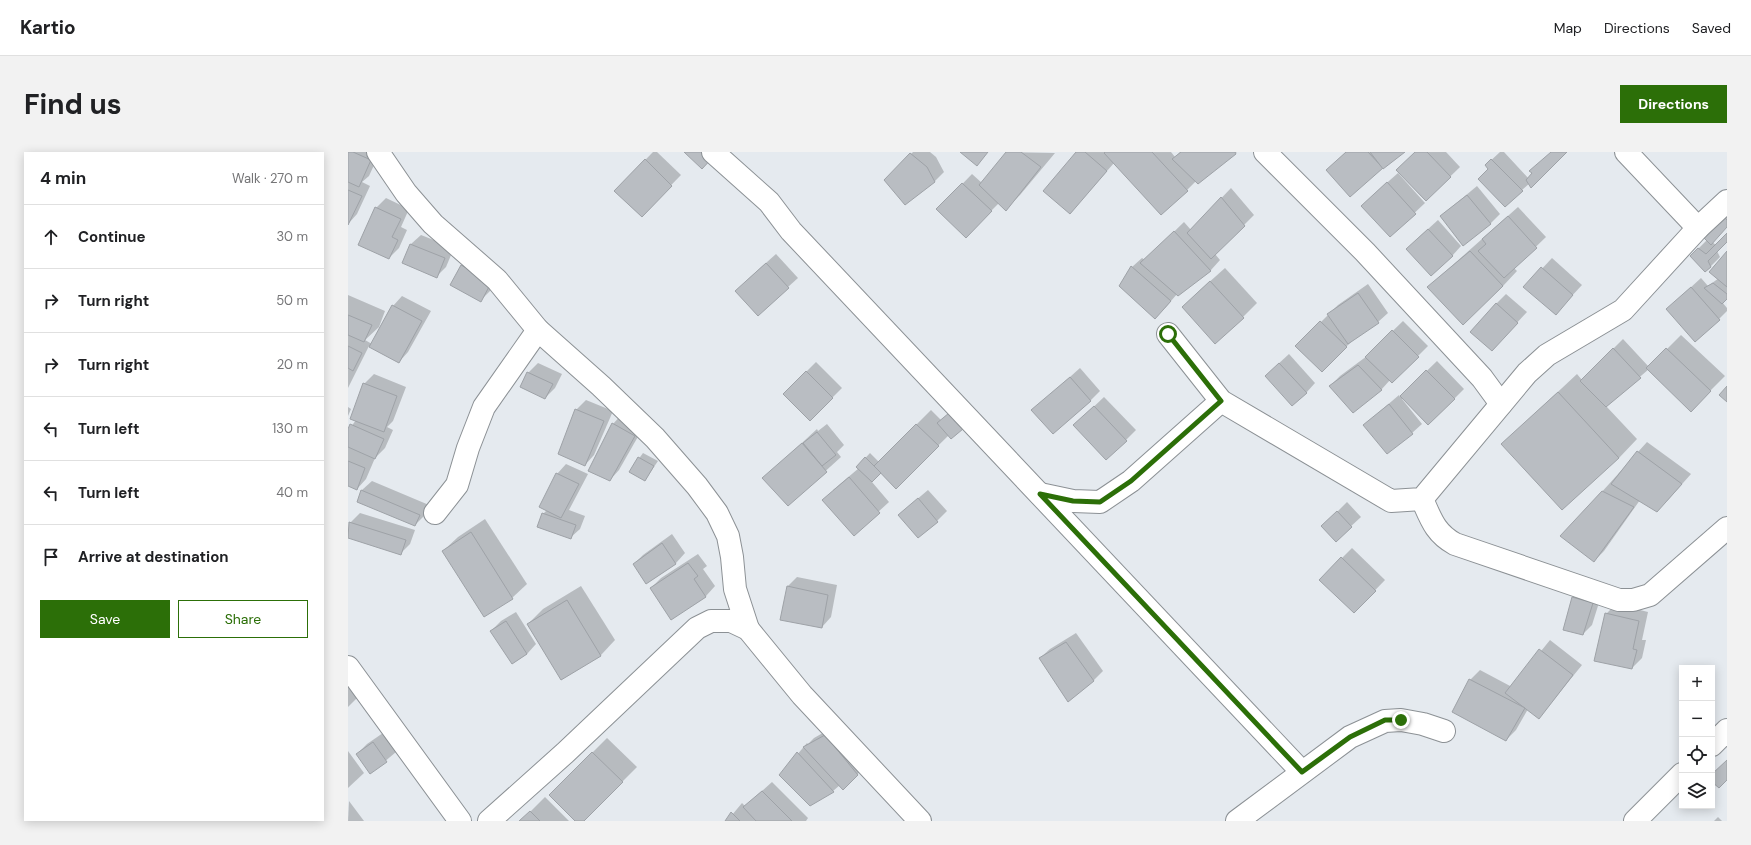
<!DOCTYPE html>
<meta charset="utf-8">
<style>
:root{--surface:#fff;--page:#f2f2f2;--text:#202124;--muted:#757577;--line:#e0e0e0;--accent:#2c6f08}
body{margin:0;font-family:"DM Sans",sans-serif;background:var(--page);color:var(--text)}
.controls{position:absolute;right:12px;bottom:12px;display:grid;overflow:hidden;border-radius:0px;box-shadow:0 2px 10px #0003}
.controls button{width:36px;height:36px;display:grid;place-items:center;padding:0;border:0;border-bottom:1px solid var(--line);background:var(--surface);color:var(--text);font:20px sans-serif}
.stop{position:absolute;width:12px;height:12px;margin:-9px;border:3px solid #2c6f08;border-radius:50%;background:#fff}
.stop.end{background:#2c6f08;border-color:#fff;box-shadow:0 1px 4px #0008}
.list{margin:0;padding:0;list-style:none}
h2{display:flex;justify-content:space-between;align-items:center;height:52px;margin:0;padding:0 16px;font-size:17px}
h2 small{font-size:13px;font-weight:400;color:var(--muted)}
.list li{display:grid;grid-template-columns:26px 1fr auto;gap:12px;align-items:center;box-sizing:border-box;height:64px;padding:0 16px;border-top:1px solid var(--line)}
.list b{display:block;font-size:15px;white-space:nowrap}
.list em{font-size:13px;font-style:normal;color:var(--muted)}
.actions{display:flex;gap:8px;padding:12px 16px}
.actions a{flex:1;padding:9px 0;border:1px solid var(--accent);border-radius:0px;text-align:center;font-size:14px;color:var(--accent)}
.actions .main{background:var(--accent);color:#fff}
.icon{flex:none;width:22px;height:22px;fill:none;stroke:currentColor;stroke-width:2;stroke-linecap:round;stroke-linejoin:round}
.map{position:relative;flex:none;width:1379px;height:669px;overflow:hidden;border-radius:0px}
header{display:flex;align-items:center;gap:24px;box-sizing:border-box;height:56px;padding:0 20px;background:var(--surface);border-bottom:1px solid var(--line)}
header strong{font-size:19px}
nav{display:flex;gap:22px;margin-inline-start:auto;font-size:14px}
.intro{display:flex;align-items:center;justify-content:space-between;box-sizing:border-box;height:96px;padding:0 24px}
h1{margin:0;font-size:28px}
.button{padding:10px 18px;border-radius:0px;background:var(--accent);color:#fff;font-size:14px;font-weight:700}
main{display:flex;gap:24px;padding:0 24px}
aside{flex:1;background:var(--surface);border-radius:0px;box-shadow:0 2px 10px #0003}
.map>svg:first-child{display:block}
</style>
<header>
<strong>Kartio</strong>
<nav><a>Map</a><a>Directions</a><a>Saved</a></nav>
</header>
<div class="intro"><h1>Find us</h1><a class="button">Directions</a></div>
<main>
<aside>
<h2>4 min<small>Walk · 270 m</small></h2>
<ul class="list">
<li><svg class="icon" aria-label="ahead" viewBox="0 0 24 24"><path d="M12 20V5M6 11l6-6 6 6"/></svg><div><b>Continue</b></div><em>30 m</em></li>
<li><svg class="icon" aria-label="right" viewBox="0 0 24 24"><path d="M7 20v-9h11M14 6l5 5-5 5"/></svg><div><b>Turn right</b></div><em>50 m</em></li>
<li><svg class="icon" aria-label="right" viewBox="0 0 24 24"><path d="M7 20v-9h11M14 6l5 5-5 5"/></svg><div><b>Turn right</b></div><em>20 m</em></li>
<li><svg class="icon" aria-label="left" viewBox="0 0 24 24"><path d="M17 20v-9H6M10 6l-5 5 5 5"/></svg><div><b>Turn left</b></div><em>130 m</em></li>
<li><svg class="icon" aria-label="left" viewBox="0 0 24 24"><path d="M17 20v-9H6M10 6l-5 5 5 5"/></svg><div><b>Turn left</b></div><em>40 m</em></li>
<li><svg class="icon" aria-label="arrive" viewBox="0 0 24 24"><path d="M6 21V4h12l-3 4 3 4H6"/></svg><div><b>Arrive at destination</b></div></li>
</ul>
<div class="actions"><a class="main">Save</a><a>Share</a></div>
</aside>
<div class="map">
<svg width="1379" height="669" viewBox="0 0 1379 669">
<rect width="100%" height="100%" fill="#e5eaef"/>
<g fill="#0003">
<path d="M 0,0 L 32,0 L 21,24 L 14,30 L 22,34 L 9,62 L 0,72 Z"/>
<path d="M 305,0 L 309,0 L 333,23 L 293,64 L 267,39 Z"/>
<path d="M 565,0 L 582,0 L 588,5 L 596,20 L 586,30 L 537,28 Z"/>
<path d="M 659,0 L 707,1 L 672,43 L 658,57 L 651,51 L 618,84 L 590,57 L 624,22 L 634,31 Z"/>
<path d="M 729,0 L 823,0 L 827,5 L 832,0 L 889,0 L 850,31 L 848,29 L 839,38 L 766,11 L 722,61 Z"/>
<path d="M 998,0 L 1054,0 L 1034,15 L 979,18 Z"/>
<path d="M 1068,0 L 1098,0 L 1112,15 L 1078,48 Z"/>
<path d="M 1152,0 L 1156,0 L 1181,27 L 1203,0 L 1217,0 L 1174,38 L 1138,13 Z"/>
<path d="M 1050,21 L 1077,51 L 1042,84 L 1024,44 Z"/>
<path d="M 1129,34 L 1152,62 L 1142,72 L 1093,64 Z"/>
<path d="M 883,36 L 906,63 L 867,102 L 872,108 L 863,118 L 829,142 L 817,156 L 784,115 L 794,106 L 797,108 L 836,70 L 843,78 Z"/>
<path d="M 38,46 L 61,57 L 53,75 L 59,78 L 51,96 L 41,106 L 28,56 Z"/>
<path d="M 1170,55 L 1198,85 L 1166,116 L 1169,119 L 1155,134 L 1080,135 Z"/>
<path d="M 1379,65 L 1379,74 L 1364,90 L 1368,93 L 1379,82 L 1379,89 L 1369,99 L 1372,105 L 1363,114 L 1343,104 L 1359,88 L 1361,80 Z"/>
<path d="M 1090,68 L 1113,94 L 1104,104 L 1069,87 Z"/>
<path d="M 73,83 L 106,96 L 98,115 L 89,124 L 56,111 L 63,92 Z"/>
<path d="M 1379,101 L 1379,145 L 1374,150 L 1379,156 L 1379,159 L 1371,167 L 1329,148 L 1353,126 L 1360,134 L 1371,126 Z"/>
<path d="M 428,102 L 450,126 L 440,135 L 398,129 Z"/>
<path d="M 124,104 L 153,119 L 142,139 L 132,149 L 103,133 L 114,113 Z"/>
<path d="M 1204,106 L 1234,133 L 1207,162 L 1177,135 Z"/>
<path d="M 877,116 L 909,151 L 895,165 L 849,141 Z"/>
<path d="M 1020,132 L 1040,161 L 1030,170 L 1006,187 L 974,219 L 949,194 L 990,153 Z"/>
<path d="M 1158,142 L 1179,160 L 1144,198 L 1148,152 Z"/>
<path d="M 0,143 L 37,159 L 31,175 L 17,188 L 24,192 L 45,154 L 54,144 L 83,159 L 60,200 L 51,210 L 21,194 L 0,236 Z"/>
<path d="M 1055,169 L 1080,194 L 1044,230 L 1042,228 L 1033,238 L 982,234 L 992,224 L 1019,204 Z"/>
<path d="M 1333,183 L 1377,224 L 1343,258 L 1301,217 L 1258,254 L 1289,287 L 1271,306 L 1154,292 L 1229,222 L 1234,228 L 1275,187 L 1301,215 Z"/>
<path d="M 941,202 L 967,231 L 958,241 L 928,214 Z"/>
<path d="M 1089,209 L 1116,237 L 1081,272 L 1056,246 L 1054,247 L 1074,272 L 1064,281 L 1016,273 L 1051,243 L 1052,245 Z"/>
<path d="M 468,210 L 494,236 L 462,268 L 436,242 Z"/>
<path d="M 190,211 L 214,222 L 207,236 L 197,246 L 180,221 Z"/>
<path d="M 732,216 L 752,239 L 742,249 L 685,258 Z"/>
<path d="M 26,222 L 58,235 L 45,269 L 39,275 L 45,278 L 37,296 L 27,306 L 18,327 L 9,337 L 0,333 L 0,279 L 8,268 L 16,232 Z"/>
<path d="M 756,245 L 788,278 L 778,288 L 736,264 Z"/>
<path d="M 238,248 L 265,259 L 246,303 L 237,313 L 228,258 Z"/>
<path d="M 0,255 L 3,257 L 0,264 Z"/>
<path d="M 583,258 L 593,268 L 601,283 L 548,335 L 533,320 L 524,330 L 541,350 L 506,382 L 485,338 L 511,316 L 509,315 L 522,301 L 531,310 Z"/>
<path d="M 274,262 L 296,274 L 271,318 L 262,328 L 265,272 Z"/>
<path d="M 479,272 L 496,293 L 489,300 L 493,305 L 440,353 L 416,326 L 469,277 L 470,279 Z"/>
<path d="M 1299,290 L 1343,322 L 1319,349 L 1292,348 L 1256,399 L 1246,409 L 1214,384 Z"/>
<path d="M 295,301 L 310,309 L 297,328 L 282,319 Z"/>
<path d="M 218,312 L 240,322 L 221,358 L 237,364 L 232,377 L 222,386 L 195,362 L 199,358 L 209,322 Z"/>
<path d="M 24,329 L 81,353 L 77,363 L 67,373 L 10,349 L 14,338 Z"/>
<path d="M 580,338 L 599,359 L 589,369 L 561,354 Z"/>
<path d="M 999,350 L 1013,365 L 988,388 L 975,374 Z"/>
<path d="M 12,361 L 67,378 L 62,392 L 52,402 L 0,385 L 2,371 Z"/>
<path d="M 137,367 L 179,432 L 164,446 L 95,399 L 110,385 Z"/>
<path d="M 324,382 L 337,401 L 328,411 L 299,431 L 286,412 L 295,403 Z"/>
<path d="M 1004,396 L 1037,428 L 1006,460 L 972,428 Z"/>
<path d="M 350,402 L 359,414 L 355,417 L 367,434 L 358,444 L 323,466 L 303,436 L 313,426 Z"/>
<path d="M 449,425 L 489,433 L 483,465 L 474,475 L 439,435 Z"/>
<path d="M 233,434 L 267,488 L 253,503 L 214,526 L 180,472 L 195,457 Z"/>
<path d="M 1235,435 L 1254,441 L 1244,473 L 1235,482 L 1216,477 L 1225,445 Z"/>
<path d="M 1268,452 L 1300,460 L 1294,488 L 1298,488 L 1294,506 L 1284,516 L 1258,462 Z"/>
<path d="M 168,460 L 188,492 L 179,502 L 164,511 L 143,479 L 153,469 Z"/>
<path d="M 728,481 L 755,519 L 745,529 L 692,506 L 702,497 Z"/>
<path d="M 1202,488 L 1234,513 L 1191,566 L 1180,557 L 1168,578 L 1158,588 L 1122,528 L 1132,518 L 1164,535 Z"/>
<path d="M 0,528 L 10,545 L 0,555 Z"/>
<path d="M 487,574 L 519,613 L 495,636 L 492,633 L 485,639 L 462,652 L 432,623 L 459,591 L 460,592 L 466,586 Z"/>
<path d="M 35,581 L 48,600 L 23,621 L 9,602 L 19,592 Z"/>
<path d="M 259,586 L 289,615 L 235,669 L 228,669 L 202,643 Z"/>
<path d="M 0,599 L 16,621 L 0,636 Z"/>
<path d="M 424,630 L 460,666 L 458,669 L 379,669 L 394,651 L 397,654 Z"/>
<path d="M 197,645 L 221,669 L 173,669 Z"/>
<path d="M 1,649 L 16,669 L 0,669 Z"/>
<path d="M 1370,665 L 1374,669 L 1366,669 Z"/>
</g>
<g fill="#b9bdc2" stroke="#9ea2a7">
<path d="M 0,0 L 5,0 L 23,8 L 11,35 L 0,30 Z"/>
<path d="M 336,0 L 360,0 L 365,5 L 354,17 Z"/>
<path d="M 612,0 L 640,0 L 629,14 Z"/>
<path d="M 658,0 L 673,0 L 693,15 L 658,59 L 631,33 Z"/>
<path d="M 728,0 L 737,0 L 759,19 L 722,62 L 695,39 Z"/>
<path d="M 757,0 L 804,0 L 840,39 L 813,63 L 756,1 Z"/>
<path d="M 833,0 L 887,0 L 888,2 L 850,32 L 824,7 Z"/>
<path d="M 998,0 L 1020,0 L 1035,16 L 1002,45 L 978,18 Z"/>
<path d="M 1022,0 L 1057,0 L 1035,17 Z"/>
<path d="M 1067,0 L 1079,0 L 1103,25 L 1078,49 L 1048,18 Z"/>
<path d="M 1203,0 L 1219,0 L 1183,36 L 1178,28 L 1184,21 L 1181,19 Z"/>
<path d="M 562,1 L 579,15 L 587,30 L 557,53 L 536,28 Z"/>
<path d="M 297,7 L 324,34 L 294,65 L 266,39 Z"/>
<path d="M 1143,7 L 1175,39 L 1157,55 L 1130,27 L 1140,17 L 1137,13 Z"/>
<path d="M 1039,30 L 1068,62 L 1042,85 L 1013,54 Z"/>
<path d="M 614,31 L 644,59 L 618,86 L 588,57 Z"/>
<path d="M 0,38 L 14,44 L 0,73 Z"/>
<path d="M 1119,43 L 1143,72 L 1115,94 L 1092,64 Z"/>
<path d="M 873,45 L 897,74 L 863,107 L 839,81 Z"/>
<path d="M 27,55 L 53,67 L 44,85 L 50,88 L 41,107 L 10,93 Z"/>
<path d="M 1160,64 L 1189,96 L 1156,126 L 1130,99 L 1138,92 L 1134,87 Z"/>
<path d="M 1377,66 L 1379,68 L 1379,75 L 1363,93 L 1355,85 Z"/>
<path d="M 1080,77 L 1105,104 L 1083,124 L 1058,97 Z"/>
<path d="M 826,79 L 863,119 L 830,144 L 792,111 Z"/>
<path d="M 1379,81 L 1379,90 L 1360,109 L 1363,115 L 1357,120 L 1342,104 L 1350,96 L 1358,102 Z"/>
<path d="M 62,92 L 97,106 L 89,126 L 54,111 Z"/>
<path d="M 1122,99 L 1155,134 L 1115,173 L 1079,135 Z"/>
<path d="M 1379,99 L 1379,135 L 1361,120 Z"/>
<path d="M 418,111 L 441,136 L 410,164 L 387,139 Z"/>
<path d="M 113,113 L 144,129 L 133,150 L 102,133 Z"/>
<path d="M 783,114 L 823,149 L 807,167 L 771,134 Z"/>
<path d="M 1193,115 L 1225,143 L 1208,163 L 1175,135 Z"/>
<path d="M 862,129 L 896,166 L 867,192 L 834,155 Z"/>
<path d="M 1365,131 L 1379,142 L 1379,147 L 1374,152 L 1356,136 Z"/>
<path d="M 1343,135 L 1372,168 L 1347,190 L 1318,157 Z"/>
<path d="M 1010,141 L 1031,171 L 1000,192 L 979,162 Z"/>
<path d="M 1148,151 L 1170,171 L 1144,199 L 1122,180 Z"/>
<path d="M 44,153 L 74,169 L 51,211 L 21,195 Z"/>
<path d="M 0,163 L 24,173 L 16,190 L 0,183 Z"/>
<path d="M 972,169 L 999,195 L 974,220 L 947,194 Z"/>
<path d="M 1044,178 L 1071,205 L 1044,231 L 1017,205 Z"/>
<path d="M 0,194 L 14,201 L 5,219 L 0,216 Z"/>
<path d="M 1265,196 L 1293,226 L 1258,255 L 1232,229 Z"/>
<path d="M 1318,196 L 1363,239 L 1343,260 L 1298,216 Z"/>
<path d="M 931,211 L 959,241 L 944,254 L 917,224 Z"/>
<path d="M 1010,213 L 1034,238 L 1005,261 L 981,234 Z"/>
<path d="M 1078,218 L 1107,247 L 1080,273 L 1052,244 Z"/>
<path d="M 458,219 L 485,246 L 462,269 L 435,242 Z"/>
<path d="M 179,220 L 205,232 L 197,247 L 172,235 Z"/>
<path d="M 722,225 L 743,249 L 705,282 L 683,258 Z"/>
<path d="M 15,231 L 49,244 L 36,280 L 2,267 Z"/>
<path d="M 1379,234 L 1379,250 L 1371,243 Z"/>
<path d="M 1210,240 L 1271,306 L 1214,358 L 1153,292 Z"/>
<path d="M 1041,252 L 1065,282 L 1039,302 L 1015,273 Z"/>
<path d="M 746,254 L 779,289 L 758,308 L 725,273 Z"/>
<path d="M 227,257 L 256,269 L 237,314 L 210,302 Z"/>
<path d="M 601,261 L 615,277 L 603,287 L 589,271 Z"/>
<path d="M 264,271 L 287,284 L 262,329 L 240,319 Z"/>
<path d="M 2,272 L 36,287 L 27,307 L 0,295 L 0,277 Z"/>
<path d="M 568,272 L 591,294 L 548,337 L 526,314 Z"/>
<path d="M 469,280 L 488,303 L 474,314 L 455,291 Z"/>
<path d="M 454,291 L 479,320 L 440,354 L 414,326 Z"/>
<path d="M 1289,299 L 1334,332 L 1309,360 L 1263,332 Z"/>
<path d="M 290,305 L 306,314 L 297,329 L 281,320 Z"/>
<path d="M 517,305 L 533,321 L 524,330 L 508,315 Z"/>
<path d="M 0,309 L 17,316 L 9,338 L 0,334 Z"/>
<path d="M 208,321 L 231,332 L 213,366 L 191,355 Z"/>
<path d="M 501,325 L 532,361 L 506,384 L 474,348 Z"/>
<path d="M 13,338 L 72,363 L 67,374 L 9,350 Z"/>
<path d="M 1254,339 L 1286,355 L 1246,410 L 1212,384 Z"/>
<path d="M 570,346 L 590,370 L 570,386 L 550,363 Z"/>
<path d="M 989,359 L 1004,375 L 988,390 L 973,374 Z"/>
<path d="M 194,361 L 228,373 L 223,387 L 189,375 Z"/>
<path d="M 1,370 L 58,388 L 53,403 L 0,386 Z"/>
<path d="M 123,380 L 165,447 L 136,465 L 94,399 Z"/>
<path d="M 314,391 L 328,412 L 298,432 L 285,412 Z"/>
<path d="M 993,405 L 1028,439 L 1006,461 L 971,428 Z"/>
<path d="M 340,411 L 350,424 L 346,427 L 358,445 L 323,468 L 302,436 Z"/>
<path d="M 439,434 L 480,443 L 474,476 L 432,468 Z"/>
<path d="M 1224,445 L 1245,451 L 1235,483 L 1215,478 Z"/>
<path d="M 219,448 L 253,504 L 213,528 L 179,472 Z"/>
<path d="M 1257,461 L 1291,469 L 1285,497 L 1289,498 L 1284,517 L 1246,509 Z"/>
<path d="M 158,469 L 179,502 L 164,512 L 142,479 Z"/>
<path d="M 718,490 L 746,529 L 720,550 L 691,506 Z"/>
<path d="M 1191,497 L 1225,523 L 1191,567 L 1157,541 Z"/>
<path d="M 1121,527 L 1177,556 L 1158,589 L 1104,560 Z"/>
<path d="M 477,583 L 510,623 L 495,638 L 455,595 Z"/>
<path d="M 25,590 L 39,610 L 22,622 L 8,602 Z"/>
<path d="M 244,600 L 275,630 L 236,669 L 227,669 L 201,643 Z"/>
<path d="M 449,600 L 486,640 L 462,654 L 431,623 Z"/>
<path d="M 1379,608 L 1379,628 L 1371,636 L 1364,630 L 1364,622 Z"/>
<path d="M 414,639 L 444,669 L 408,669 L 395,655 Z"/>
<path d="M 182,659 L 192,669 L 171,669 Z"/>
<path d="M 383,660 L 392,669 L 377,669 Z"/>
</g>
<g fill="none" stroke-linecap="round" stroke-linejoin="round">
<g stroke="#8c9195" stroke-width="24">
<g id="minor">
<path d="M 30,0 L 58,41 L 85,72 L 149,128 L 190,178 L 253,234 L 307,286 L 349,334 L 369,361 L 380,384 L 384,405 L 387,437 L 400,477"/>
<path d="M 365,0 L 421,50 L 443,79 L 954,620"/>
<path d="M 917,0 L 1017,100 L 1134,226 L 1153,252"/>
<path d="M 1278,0 L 1350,76"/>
<path d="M 820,182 L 873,249 L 1043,349 L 1074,347 L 1179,221 L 1199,203 L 1275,158 L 1350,76 L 1379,49"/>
<path d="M 692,342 L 725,349 L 752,350 L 783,329 L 873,249"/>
<path d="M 1074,347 C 1083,367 1087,381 1107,392 L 1271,448 L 1285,448 L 1302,443 L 1379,376"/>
<path d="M 87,361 L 109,333 L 120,296 L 136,255 L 190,178"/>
<path d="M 0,515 L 112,669"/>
<path d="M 1364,593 L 1379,578"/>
<path d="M 141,669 L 217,601 L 349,476 L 363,469 L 383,469 L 400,477 L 454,543 L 572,669"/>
<path d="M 889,669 L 1002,585 L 1037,569 L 1053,568 L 1075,572 L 1096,579"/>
<path d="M 1287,669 L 1334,622"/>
</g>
</g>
<use href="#minor" stroke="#fff" stroke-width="22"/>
</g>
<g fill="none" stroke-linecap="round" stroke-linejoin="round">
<path stroke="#2c6f08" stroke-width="5" d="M 820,182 L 873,249 L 783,329 L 752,350 L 725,349 L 692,342 L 954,620 L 1002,585 L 1037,568 L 1053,568"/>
</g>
</svg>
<div class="controls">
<button>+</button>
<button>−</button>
<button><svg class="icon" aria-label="locate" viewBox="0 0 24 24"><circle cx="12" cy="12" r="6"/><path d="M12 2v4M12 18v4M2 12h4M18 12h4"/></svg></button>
<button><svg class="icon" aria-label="layers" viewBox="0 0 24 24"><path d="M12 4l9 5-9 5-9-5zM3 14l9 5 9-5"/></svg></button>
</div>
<div class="stop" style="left:820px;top:182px"></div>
<div class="stop end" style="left:1053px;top:568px"></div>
</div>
</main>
